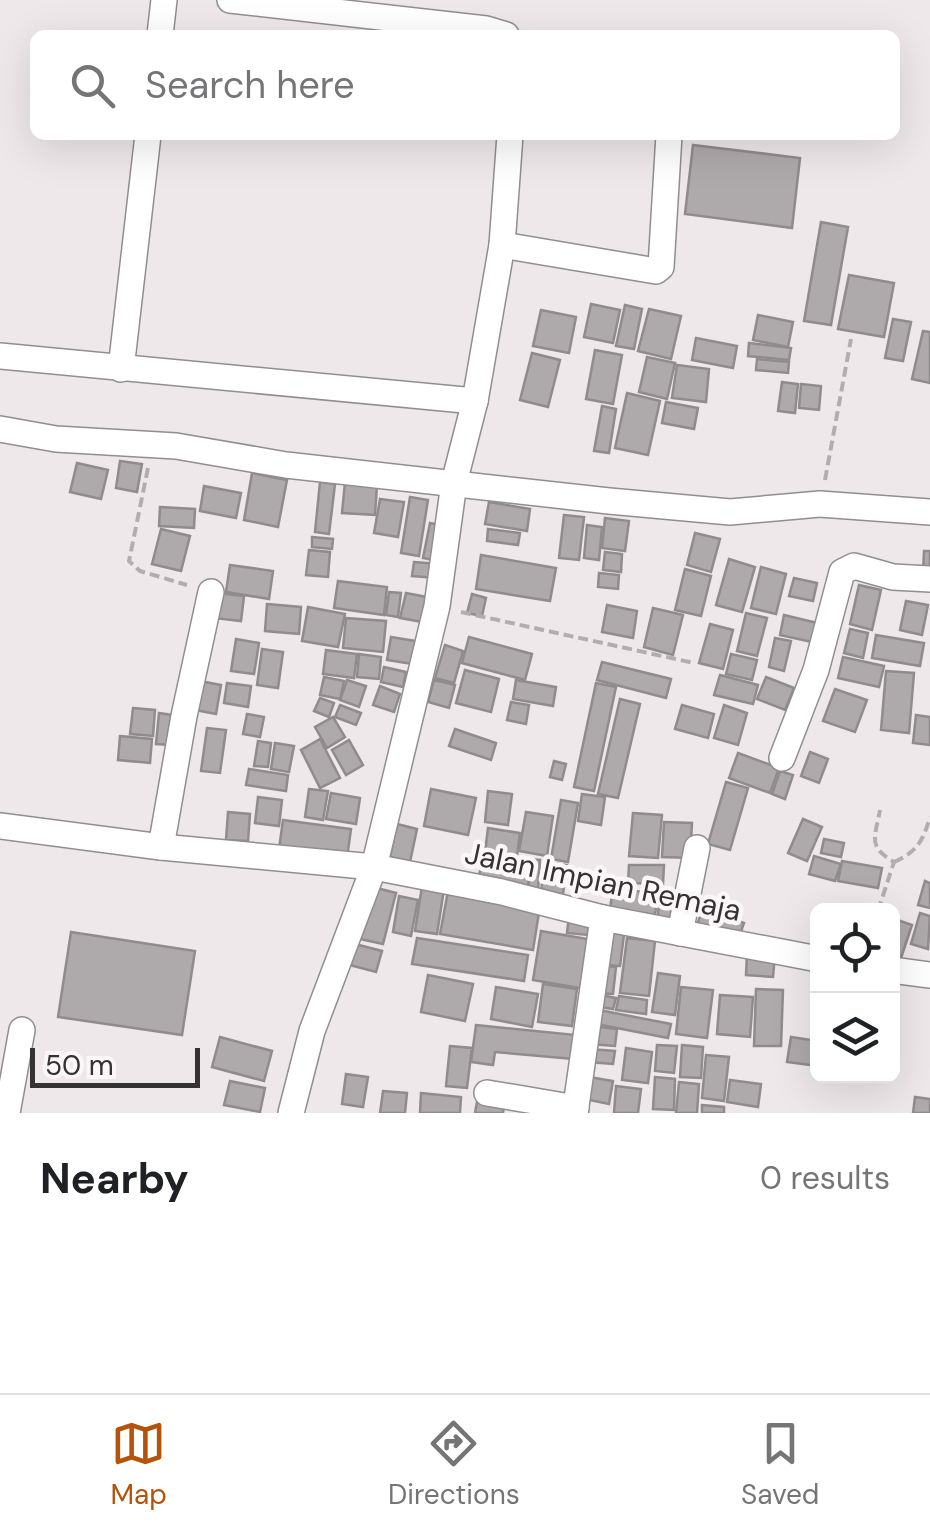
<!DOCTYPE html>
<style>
:root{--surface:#fff;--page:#f6f6f6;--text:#202124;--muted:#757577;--line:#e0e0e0;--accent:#b45309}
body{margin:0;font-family:"DM Sans",sans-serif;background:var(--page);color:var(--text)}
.controls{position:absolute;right:30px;bottom:30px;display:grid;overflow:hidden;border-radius:15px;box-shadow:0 10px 40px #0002}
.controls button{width:90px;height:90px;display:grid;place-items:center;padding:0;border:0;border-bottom:2px solid var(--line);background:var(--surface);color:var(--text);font:50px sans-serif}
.scale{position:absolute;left:30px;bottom:25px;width:170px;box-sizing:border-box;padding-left:10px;border:5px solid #343233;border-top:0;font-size:28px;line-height:35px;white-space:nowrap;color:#343233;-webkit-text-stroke:8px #fbf6f8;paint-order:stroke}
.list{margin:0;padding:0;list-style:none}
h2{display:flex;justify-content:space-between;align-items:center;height:130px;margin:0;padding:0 40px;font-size:42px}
h2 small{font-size:32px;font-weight:400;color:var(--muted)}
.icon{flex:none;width:55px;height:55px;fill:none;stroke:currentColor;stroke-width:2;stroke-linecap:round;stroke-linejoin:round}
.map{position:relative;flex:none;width:930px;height:1113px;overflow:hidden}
.search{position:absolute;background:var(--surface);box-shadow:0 10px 40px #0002;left:30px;right:30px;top:30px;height:110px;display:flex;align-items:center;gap:25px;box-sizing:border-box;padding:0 35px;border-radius:15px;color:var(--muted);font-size:38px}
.sheet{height:280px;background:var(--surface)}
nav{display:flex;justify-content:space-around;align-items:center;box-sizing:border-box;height:140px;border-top:2px solid var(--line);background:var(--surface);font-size:28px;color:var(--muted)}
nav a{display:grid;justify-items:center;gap:5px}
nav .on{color:var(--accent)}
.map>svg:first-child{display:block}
</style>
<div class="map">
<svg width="930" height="1113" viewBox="0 0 930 1113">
<rect width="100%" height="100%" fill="#eee8ea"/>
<g fill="#aea9ab" stroke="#908b8d" stroke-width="2.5">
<path d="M 693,145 L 800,158 L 792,228 L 685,214 Z"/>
<path d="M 821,222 L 848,227 L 831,325 L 804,321 Z"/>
<path d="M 849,275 L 894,283 L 884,337 L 838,329 Z"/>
<path d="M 591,304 L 620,310 L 613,343 L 584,337 Z"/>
<path d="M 625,305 L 642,309 L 634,349 L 616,346 Z"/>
<path d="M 649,309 L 681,316 L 671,359 L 638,351 Z"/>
<path d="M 541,310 L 576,317 L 569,353 L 533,346 Z"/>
<path d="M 758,315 L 793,322 L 788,347 L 753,340 Z"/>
<path d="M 893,319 L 911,322 L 903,361 L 885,358 Z"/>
<path d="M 923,331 L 930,332 L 930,383 L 912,379 Z"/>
<path d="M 696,338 L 737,346 L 733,368 L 692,360 Z"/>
<path d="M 749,343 L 791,348 L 789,360 L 748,356 Z"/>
<path d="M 595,350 L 622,355 L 613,404 L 586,399 Z"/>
<path d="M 532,353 L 560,360 L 548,407 L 520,400 Z"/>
<path d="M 647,357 L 675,363 L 667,399 L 639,392 Z"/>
<path d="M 757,359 L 789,362 L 788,373 L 756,370 Z"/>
<path d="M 677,365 L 709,369 L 706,402 L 672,398 Z"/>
<path d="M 782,382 L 798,384 L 795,413 L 778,411 Z"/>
<path d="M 801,384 L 821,386 L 819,410 L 799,408 Z"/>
<path d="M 627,393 L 660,401 L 648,455 L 615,448 Z"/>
<path d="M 666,402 L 698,408 L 694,429 L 662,423 Z"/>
<path d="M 602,406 L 616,409 L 609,453 L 594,451 Z"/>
<path d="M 120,461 L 142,464 L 137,492 L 116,488 Z"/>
<path d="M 77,463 L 108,470 L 101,499 L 70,492 Z"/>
<path d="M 252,473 L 287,480 L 278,527 L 244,520 Z"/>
<path d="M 320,482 L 335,484 L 329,534 L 315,532 Z"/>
<path d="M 345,482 L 377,485 L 375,515 L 342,513 Z"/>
<path d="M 204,486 L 241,493 L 236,518 L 200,511 Z"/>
<path d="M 410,497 L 428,500 L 419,556 L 401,553 Z"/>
<path d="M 380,499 L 404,502 L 398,537 L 374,533 Z"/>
<path d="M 489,502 L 530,509 L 527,531 L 485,524 Z"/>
<path d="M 160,507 L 195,509 L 194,528 L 159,526 Z"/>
<path d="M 564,515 L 584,517 L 579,560 L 559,558 Z"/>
<path d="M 605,518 L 629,521 L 625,551 L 602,548 Z"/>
<path d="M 430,523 L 446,526 L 439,561 L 423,558 Z"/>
<path d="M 587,525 L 602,527 L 599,560 L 584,558 Z"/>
<path d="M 161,529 L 190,536 L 181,571 L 152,564 Z"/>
<path d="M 488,529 L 520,533 L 518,545 L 487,541 Z"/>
<path d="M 695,533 L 720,539 L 711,572 L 687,565 Z"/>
<path d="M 312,537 L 333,539 L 332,549 L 312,547 Z"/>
<path d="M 309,550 L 330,552 L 328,577 L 306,575 Z"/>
<path d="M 924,551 L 930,551 L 930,575 L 923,574 Z"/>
<path d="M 605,552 L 622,554 L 621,572 L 603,570 Z"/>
<path d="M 481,555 L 556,568 L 550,601 L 476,589 Z"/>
<path d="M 729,559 L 755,567 L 742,612 L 716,605 Z"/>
<path d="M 414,562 L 438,564 L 437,578 L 412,576 Z"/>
<path d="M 230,565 L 273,571 L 269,599 L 226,592 Z"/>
<path d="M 761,567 L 786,574 L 776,614 L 751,608 Z"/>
<path d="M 685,569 L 711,576 L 701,616 L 675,610 Z"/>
<path d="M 599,573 L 619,575 L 618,589 L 598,587 Z"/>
<path d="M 794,578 L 817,583 L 813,601 L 789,596 Z"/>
<path d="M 338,581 L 387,587 L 384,615 L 334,608 Z"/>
<path d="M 859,585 L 881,590 L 872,630 L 850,624 Z"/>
<path d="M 389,592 L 401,593 L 398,617 L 386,615 Z"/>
<path d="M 217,593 L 244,596 L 241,621 L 214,618 Z"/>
<path d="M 406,593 L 427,597 L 422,622 L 400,618 Z"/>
<path d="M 472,594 L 486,598 L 482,616 L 467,613 Z"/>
<path d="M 906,601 L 928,605 L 922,635 L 900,630 Z"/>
<path d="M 267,604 L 301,607 L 299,634 L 265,631 Z"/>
<path d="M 607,605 L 637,611 L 633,638 L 602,632 Z"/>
<path d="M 308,607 L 345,614 L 338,647 L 302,641 Z"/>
<path d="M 653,608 L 683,615 L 673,655 L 644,647 Z"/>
<path d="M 746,613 L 767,618 L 757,656 L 737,651 Z"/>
<path d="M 784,615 L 817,623 L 812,642 L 780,635 Z"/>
<path d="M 346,618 L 386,621 L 383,652 L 343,648 Z"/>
<path d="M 710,624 L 733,630 L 723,669 L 699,663 Z"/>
<path d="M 850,629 L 868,633 L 863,658 L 844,653 Z"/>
<path d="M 876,635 L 924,643 L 920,666 L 872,658 Z"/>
<path d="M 391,637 L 416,641 L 413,664 L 387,660 Z"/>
<path d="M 469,637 L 532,654 L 525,680 L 462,663 Z"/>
<path d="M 775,638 L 791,641 L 784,671 L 769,667 Z"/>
<path d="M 236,639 L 259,643 L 254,674 L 231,671 Z"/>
<path d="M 445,645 L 463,651 L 454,683 L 435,678 Z"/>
<path d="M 262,649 L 283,652 L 278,688 L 257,685 Z"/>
<path d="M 326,650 L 357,654 L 354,678 L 323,674 Z"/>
<path d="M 359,654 L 381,657 L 379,679 L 357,677 Z"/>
<path d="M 731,654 L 757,660 L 752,680 L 726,674 Z"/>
<path d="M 843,657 L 884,666 L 879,687 L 838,678 Z"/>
<path d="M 602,662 L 671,679 L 666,698 L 597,680 Z"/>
<path d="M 384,667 L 406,672 L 403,687 L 381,682 Z"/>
<path d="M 465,670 L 499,679 L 491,712 L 456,703 Z"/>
<path d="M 886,671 L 914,673 L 909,733 L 881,730 Z"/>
<path d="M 720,675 L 758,685 L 753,704 L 714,695 Z"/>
<path d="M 324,677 L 344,681 L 340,699 L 320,695 Z"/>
<path d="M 766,677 L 794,688 L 785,710 L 757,699 Z"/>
<path d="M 195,680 L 221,685 L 216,714 L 190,709 Z"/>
<path d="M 347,680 L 366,686 L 359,707 L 340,700 Z"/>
<path d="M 434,680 L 455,685 L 449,708 L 428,702 Z"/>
<path d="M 516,680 L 556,687 L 553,706 L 513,699 Z"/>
<path d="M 227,683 L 251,686 L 248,707 L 224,703 Z"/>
<path d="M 596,683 L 616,687 L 594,791 L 574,787 Z"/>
<path d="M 380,686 L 400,694 L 394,712 L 373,705 Z"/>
<path d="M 835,689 L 867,700 L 855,732 L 823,721 Z"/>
<path d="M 320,698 L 334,703 L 329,717 L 314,711 Z"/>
<path d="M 620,699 L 640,704 L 618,798 L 598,794 Z"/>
<path d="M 511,702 L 529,705 L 526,724 L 507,720 Z"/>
<path d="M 340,705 L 361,713 L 356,725 L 335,717 Z"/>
<path d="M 682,705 L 714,714 L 708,738 L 675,729 Z"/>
<path d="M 724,705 L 747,713 L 738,745 L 714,738 Z"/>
<path d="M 133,708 L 155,710 L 153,736 L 130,734 Z"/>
<path d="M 159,713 L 173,715 L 170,745 L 156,744 Z"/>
<path d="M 247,714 L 264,717 L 260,737 L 243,734 Z"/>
<path d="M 916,715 L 930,717 L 930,745 L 913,743 Z"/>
<path d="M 333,717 L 345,737 L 327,748 L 315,727 Z"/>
<path d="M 207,728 L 226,730 L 220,773 L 201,771 Z"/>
<path d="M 455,729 L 496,743 L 491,760 L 449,746 Z"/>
<path d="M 120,736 L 152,739 L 150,763 L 118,760 Z"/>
<path d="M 320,739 L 340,778 L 320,788 L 301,750 Z"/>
<path d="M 349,740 L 363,765 L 346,775 L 332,750 Z"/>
<path d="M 258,741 L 271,743 L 268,767 L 254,766 Z"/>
<path d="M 275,743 L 294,746 L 289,772 L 271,769 Z"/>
<path d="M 810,752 L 828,759 L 819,783 L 801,776 Z"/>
<path d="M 738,753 L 779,768 L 770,793 L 729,778 Z"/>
<path d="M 554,761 L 566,764 L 562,780 L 550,777 Z"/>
<path d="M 249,769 L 288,775 L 286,791 L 246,785 Z"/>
<path d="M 780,771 L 793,775 L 785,799 L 772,794 Z"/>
<path d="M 726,782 L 748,788 L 730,850 L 708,844 Z"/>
<path d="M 309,789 L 328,791 L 323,820 L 305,817 Z"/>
<path d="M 431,789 L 476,798 L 468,835 L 424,826 Z"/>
<path d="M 488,791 L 512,794 L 508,825 L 485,822 Z"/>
<path d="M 331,793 L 360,798 L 356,824 L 326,819 Z"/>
<path d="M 582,794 L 605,797 L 601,825 L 578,821 Z"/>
<path d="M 258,797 L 282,800 L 279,826 L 255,823 Z"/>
<path d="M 561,800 L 578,803 L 568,862 L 551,859 Z"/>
<path d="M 228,812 L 250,814 L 248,841 L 226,840 Z"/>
<path d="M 526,812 L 553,816 L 547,856 L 519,851 Z"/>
<path d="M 633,813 L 662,815 L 658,858 L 629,856 Z"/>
<path d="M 803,819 L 822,827 L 807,861 L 788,853 Z"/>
<path d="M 283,820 L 351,829 L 347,858 L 279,849 Z"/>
<path d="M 664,822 L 692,823 L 690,858 L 662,857 Z"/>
<path d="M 397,824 L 417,829 L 410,862 L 390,857 Z"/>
<path d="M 488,828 L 520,833 L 517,856 L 485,852 Z"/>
<path d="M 824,839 L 844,843 L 841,857 L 821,853 Z"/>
<path d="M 485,854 L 511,858 L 510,868 L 529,870 L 528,890 L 478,878 Z"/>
<path d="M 814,856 L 841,864 L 835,881 L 809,874 Z"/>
<path d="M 512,858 L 540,860 L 538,891 L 529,890 L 529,868 L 512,867 Z"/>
<path d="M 842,861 L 882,868 L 878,888 L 838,881 Z"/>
<path d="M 545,862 L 567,865 L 563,894 L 541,891 Z"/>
<path d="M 629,865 L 664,865 L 663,884 L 628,883 Z"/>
<path d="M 423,880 L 445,883 L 437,934 L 415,931 Z"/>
<path d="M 925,881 L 930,883 L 930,908 L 918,905 Z"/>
<path d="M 373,887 L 396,893 L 383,944 L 360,939 Z"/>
<path d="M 613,888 L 658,894 L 655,915 L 610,909 Z"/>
<path d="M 448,891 L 540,906 L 533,950 L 440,934 Z"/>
<path d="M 399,896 L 418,900 L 411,936 L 393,932 Z"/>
<path d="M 659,897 L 678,899 L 677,919 L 658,918 Z"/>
<path d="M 703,908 L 744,923 L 738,940 L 697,925 Z"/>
<path d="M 920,913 L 930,916 L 928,949 L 911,944 Z"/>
<path d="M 569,915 L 590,917 L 588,935 L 567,933 Z"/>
<path d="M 892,918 L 912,925 L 899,964 L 892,961 Z"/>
<path d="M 608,925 L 625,927 L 620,966 L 603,965 Z"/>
<path d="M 541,931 L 593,940 L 585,989 L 533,980 Z"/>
<path d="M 71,932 L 195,951 L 182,1035 L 58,1017 Z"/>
<path d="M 417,938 L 528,955 L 524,981 L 412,964 Z"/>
<path d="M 627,938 L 655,941 L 649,996 L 620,993 Z"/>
<path d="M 355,944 L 382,951 L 376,972 L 350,965 Z"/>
<path d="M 747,953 L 775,954 L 773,977 L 746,975 Z"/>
<path d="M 599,965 L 616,967 L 613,994 L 596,993 Z"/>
<path d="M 658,973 L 680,976 L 675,1015 L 652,1012 Z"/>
<path d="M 428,975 L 473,984 L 465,1021 L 421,1012 Z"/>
<path d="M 543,984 L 577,989 L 572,1026 L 538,1022 Z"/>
<path d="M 496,987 L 538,994 L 532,1027 L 491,1019 Z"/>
<path d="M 681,987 L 713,990 L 707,1038 L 676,1034 Z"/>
<path d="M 756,989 L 783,990 L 781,1046 L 754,1046 Z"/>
<path d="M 595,994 L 616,998 L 613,1009 L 593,1006 Z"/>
<path d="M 720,995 L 753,997 L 750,1037 L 717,1034 Z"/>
<path d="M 619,996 L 647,1000 L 646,1014 L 616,1010 Z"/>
<path d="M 594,1009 L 671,1024 L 668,1038 L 591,1023 Z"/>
<path d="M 476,1025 L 576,1035 L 573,1059 L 495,1052 L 493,1065 L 471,1062 Z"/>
<path d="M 592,1026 L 617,1029 L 615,1046 L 590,1044 Z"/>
<path d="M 220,1037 L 272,1051 L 264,1081 L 212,1067 Z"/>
<path d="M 791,1037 L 818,1041 L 818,1066 L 787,1062 Z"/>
<path d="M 657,1045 L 677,1046 L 674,1073 L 655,1071 Z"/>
<path d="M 682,1045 L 703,1047 L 701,1078 L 680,1077 Z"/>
<path d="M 450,1046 L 472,1048 L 467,1088 L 446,1086 Z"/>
<path d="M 626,1048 L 652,1052 L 648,1083 L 622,1080 Z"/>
<path d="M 589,1049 L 615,1051 L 613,1064 L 588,1062 Z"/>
<path d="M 706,1055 L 729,1057 L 724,1101 L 702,1098 Z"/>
<path d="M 346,1074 L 368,1077 L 363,1107 L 342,1104 Z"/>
<path d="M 589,1077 L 613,1081 L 609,1104 L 585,1099 Z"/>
<path d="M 655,1077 L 675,1079 L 674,1110 L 653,1109 Z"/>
<path d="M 730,1080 L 761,1084 L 758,1107 L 727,1102 Z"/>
<path d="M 230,1081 L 265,1088 L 260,1112 L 224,1105 Z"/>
<path d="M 679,1082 L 699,1084 L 697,1113 L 676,1113 Z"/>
<path d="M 616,1086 L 641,1089 L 638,1113 L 614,1113 Z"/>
<path d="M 383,1091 L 407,1093 L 405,1113 L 380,1113 Z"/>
<path d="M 421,1093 L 461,1097 L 460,1113 L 420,1113 Z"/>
<path d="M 915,1097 L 930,1099 L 930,1113 L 913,1113 Z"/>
<path d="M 477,1102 L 504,1105 L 503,1113 L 475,1113 Z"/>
<path d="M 702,1105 L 724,1107 L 724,1113 L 702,1113 Z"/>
</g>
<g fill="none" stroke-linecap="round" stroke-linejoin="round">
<g stroke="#928d8f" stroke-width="28">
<g id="minor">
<path d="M 230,0 L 486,29 L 506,35"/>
<path d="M 160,35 L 164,0"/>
<path d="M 502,245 L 656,271 L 661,267 L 669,135"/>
<path d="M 0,356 L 475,401"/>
<path d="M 121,369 L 148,135"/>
<path d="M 0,429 L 56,439 L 176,446 L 286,465 L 609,501 L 730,512 L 820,504 L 930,512"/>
<path d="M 782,758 L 816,670 L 842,572 L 854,566 L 893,577 L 930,579"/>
<path d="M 0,826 L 161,847 L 374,867 L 502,892 L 603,918 L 818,959"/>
<path d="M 161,847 L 184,716 L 211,592"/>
<path d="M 680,933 L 697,848"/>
<path d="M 892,970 L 930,975"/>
<path d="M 487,1093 L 576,1108"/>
<path d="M 7,1113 L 22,1030"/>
<path d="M 291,1113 L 312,1031 L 374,867 L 437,606 L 454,483 L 475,401 L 502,245 L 510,135"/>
<path d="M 575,1113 L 603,918"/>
</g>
</g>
<g stroke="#b2aeaf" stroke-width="4" stroke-dasharray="10 5" stroke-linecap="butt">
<path d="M 148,468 L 129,561 L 140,571 L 187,585"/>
<path d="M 825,480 L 851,339"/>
<path d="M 461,612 L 694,663"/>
<path d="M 894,862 C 917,852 923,841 930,817"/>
<path d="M 878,911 L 894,862 C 867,846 875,838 880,810"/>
</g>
<use href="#minor" stroke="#fff" stroke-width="25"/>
</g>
<g text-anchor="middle" stroke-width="9" stroke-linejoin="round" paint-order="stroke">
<g font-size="30" fill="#343233" stroke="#fbf6f8">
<text transform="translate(603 882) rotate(12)" y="10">Jalan Impian Remaja</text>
</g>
</g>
</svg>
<div class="controls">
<button><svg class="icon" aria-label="locate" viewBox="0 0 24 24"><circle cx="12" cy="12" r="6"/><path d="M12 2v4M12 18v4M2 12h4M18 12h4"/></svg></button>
<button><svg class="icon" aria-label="layers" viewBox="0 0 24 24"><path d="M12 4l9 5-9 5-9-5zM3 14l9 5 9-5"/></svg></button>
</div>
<div class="scale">50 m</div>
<div class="search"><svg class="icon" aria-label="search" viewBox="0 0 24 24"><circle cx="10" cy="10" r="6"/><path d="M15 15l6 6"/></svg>Search here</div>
</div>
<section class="sheet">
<h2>Nearby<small>0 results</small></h2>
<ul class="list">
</ul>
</section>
<nav>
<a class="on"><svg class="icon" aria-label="map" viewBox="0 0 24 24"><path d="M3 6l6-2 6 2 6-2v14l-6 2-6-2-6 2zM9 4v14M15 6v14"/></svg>Map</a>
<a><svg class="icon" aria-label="directions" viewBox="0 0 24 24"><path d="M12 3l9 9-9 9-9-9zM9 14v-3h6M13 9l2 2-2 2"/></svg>Directions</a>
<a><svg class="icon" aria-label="saved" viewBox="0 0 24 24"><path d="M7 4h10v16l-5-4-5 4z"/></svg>Saved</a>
</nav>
